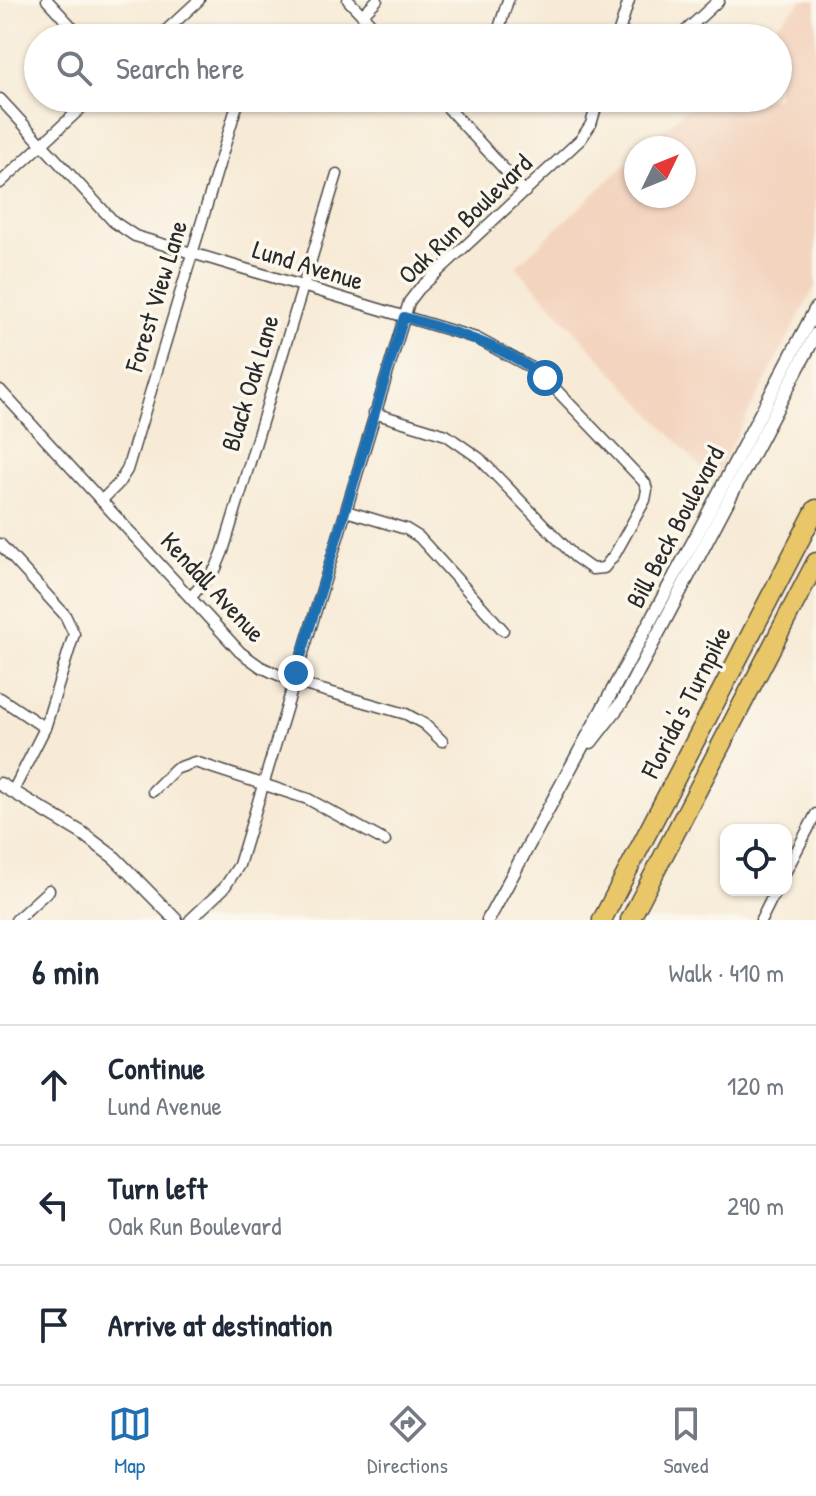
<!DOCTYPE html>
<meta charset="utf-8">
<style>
:root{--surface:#fff;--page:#f6f6f7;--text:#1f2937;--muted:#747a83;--line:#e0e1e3;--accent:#1f6fb2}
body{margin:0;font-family:"Patrick Hand",sans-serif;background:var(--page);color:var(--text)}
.controls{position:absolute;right:24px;bottom:24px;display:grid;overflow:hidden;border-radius:16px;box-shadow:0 2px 6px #0004}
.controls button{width:72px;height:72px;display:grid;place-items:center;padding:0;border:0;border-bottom:2px solid var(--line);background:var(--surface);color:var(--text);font:40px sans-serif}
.compass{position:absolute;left:624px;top:136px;width:72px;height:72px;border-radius:50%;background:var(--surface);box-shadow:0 2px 6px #0004;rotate:47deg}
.stop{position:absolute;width:24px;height:24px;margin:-18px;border:6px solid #1f6fb2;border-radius:50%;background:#fff}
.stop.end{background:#1f6fb2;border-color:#fff;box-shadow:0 2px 8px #0008}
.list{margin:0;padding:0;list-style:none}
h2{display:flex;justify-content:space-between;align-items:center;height:104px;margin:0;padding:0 32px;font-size:34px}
h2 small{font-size:26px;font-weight:400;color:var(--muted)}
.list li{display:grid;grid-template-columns:52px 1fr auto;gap:24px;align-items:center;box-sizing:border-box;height:120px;padding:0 32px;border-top:2px solid var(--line)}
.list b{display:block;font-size:30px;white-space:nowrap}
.list p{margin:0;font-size:26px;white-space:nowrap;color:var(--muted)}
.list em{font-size:26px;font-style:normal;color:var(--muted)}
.icon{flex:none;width:44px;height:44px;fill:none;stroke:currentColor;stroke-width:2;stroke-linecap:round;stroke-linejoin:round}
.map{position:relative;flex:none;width:816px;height:920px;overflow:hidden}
.search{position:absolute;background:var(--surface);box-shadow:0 2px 6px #0004;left:24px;right:24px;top:24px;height:88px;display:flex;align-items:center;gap:20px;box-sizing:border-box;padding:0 28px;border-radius:44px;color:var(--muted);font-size:30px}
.sheet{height:464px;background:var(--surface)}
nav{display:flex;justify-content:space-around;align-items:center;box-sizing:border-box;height:112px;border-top:2px solid var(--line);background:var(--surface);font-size:22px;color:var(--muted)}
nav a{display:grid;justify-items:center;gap:4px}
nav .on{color:var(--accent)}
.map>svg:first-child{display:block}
</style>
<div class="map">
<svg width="816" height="920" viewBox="0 0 816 920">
<rect width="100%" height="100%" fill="#fbf7ec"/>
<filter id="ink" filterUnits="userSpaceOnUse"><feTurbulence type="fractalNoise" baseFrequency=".0125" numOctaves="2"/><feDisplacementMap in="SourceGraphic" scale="16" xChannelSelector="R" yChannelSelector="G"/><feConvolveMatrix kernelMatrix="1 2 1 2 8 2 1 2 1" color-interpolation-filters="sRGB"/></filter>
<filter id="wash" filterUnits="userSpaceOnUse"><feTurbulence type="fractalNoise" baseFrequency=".006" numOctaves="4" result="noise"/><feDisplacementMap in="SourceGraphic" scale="32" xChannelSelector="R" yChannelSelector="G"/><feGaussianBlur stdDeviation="1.8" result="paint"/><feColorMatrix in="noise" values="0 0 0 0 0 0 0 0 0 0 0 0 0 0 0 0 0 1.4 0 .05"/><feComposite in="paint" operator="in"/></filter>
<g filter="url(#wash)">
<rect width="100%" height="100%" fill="#f7ead6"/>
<path fill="#f3d4bf" d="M 803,0 L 816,0 L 816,284 L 713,481 L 516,266 L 636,155 L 636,196 L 684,196 L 684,148 L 644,148 L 698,98 L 778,98 L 778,38 L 762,38 Z"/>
</g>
<g filter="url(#ink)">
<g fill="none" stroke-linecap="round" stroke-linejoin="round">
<g stroke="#4a4845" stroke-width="13">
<g id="minor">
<path d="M 47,0 L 82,38"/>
<path d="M 348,0 L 384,38"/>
<path d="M 362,15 L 377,0"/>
<path d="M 619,32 L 644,38"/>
<path d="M 158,38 L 199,0"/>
<path d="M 496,38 L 508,0"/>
<path d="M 617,38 L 629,0"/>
<path d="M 678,38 L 719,0"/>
<path d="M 439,98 L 525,192"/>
<path d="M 0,99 L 114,222 L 135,236 L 476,338 L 530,367 L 545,378 L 645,483 L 647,490 L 645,500 L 615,554 L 604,568 L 592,569 L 575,557 L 479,458 L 446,435 L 374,413"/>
<path d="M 0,183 L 92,98"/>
<path d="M 0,390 L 240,652 L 261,667 L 294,682 L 406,714 L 424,724 L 442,741"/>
<path d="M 102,500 L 118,484 L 127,470 L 236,108 L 243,98"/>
<path d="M 346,511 L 406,529 L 419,537 L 503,630"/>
<path d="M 0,544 L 65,615 L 74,634 L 45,728 L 13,791"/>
<path d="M 191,597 L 216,568 L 223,551 L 337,174"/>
<path d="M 0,698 L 45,728"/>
<path d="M 153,791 L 175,769 L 195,762 L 308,799 L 385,841"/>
<path d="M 786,871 L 816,814"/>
<path d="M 16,920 L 49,890"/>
<path d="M 190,920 L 224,888 L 239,865 L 409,302 L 419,289 L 581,139 L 591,124 L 599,98"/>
<path d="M 761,920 L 776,890"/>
</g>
</g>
<g stroke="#4a4845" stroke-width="15">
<g id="tertiary">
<path d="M 591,742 L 622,702 L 816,334"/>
<path d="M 0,784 L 82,833 L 115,858 L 176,920"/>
<path d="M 488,920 L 693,542 L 816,308"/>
</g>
</g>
<g stroke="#4a4845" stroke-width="21">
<g id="motorway">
<path d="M 602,920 L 816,509"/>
<path d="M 630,920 L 816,562"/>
</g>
</g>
<use href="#minor" stroke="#fff" stroke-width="10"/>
<use href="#tertiary" stroke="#fff" stroke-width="12"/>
<use href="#motorway" stroke="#e9c769" stroke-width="18"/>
</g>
</g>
<g fill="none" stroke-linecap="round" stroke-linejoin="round" filter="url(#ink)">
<path stroke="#1f6fb2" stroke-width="10" d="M 296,673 L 404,317 C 454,331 504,346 545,378"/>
</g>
<g text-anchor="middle" stroke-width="7" stroke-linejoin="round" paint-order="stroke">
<g font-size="26" fill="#2b2b2b" stroke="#fbf7ec">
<text transform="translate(465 219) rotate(-44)" y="9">Oak Run Boulevard</text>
<text transform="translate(308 265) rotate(17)" y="9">Lund Avenue</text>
<text transform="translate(156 296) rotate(-73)" y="9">Forest View Lane</text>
<text transform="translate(250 383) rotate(-73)" y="9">Black Oak Lane</text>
<text transform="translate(675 527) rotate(-62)" y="9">Bill Beck Boulevard</text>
<text transform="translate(213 587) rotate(47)" y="9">Kendall Avenue</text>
<text transform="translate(686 702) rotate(-63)" y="9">Florida's Turnpike</text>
</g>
</g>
</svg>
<div class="controls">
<button><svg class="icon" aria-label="locate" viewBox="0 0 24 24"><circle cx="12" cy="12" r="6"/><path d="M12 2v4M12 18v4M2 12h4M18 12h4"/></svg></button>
</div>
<svg class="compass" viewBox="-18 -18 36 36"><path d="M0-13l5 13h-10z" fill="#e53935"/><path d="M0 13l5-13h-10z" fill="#747a83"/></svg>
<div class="stop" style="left:545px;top:378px"></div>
<div class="stop end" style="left:296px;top:673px"></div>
<div class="search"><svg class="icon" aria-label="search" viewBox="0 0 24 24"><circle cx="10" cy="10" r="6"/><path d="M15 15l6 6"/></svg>Search here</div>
</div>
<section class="sheet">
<h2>6 min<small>Walk · 410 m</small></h2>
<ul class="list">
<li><svg class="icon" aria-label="ahead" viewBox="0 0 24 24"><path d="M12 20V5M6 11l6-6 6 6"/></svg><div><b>Continue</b><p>Lund Avenue</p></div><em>120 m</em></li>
<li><svg class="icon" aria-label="left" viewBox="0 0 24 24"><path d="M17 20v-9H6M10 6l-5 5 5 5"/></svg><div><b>Turn left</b><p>Oak Run Boulevard</p></div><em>290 m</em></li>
<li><svg class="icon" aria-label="arrive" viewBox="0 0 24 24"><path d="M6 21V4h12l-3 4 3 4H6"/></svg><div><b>Arrive at destination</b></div></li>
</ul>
</section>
<nav>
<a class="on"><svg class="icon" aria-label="map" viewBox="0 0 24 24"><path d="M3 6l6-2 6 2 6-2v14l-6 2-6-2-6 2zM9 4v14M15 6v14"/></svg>Map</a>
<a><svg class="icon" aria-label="directions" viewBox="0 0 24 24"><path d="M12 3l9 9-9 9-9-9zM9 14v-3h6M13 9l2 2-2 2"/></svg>Directions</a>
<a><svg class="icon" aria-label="saved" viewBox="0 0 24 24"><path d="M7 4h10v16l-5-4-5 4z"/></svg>Saved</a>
</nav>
